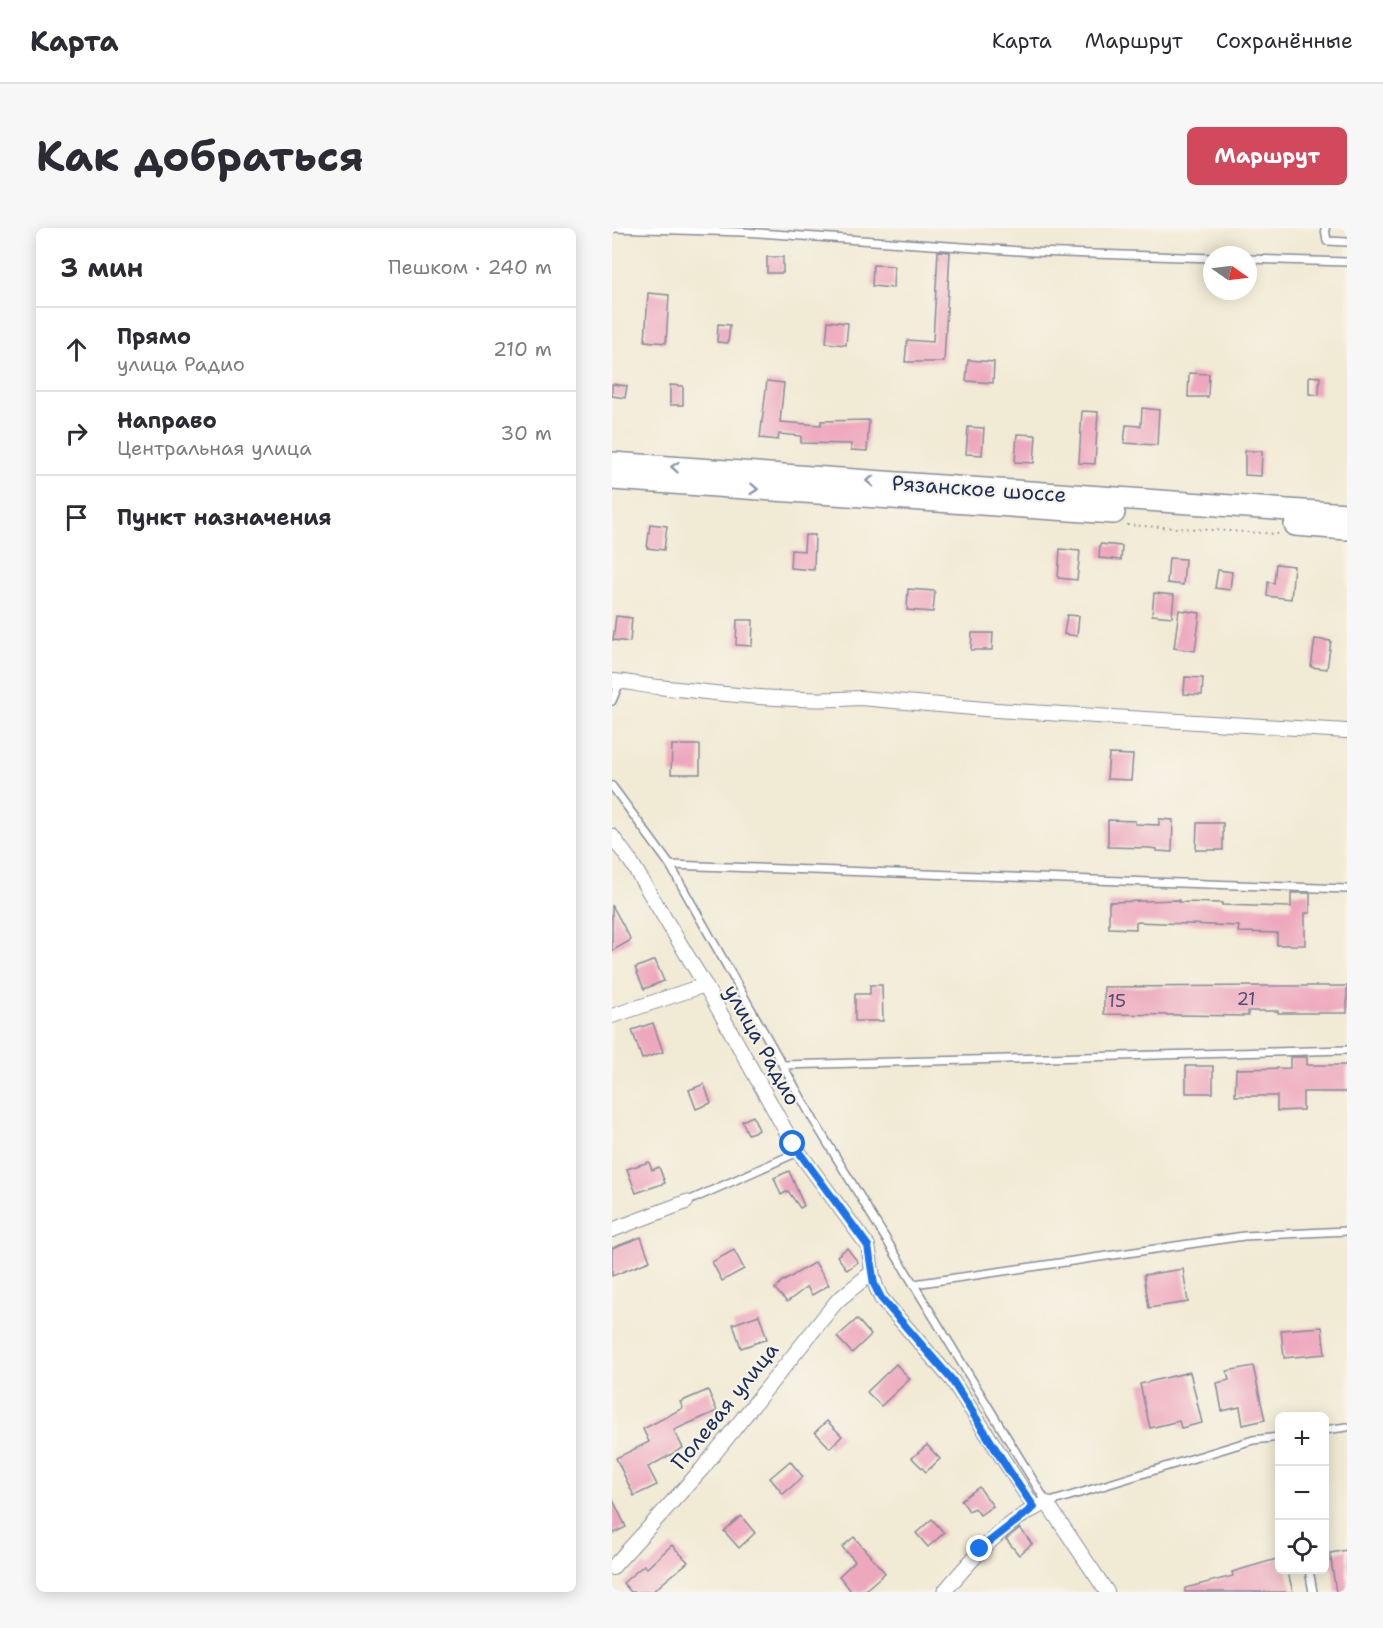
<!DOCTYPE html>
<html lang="ru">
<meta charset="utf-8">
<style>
:root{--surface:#fff;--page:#f7f7f7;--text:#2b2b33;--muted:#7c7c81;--line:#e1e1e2;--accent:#d1495b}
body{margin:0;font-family:"Shantell Sans",sans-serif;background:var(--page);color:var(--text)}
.controls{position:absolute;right:18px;bottom:18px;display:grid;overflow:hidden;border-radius:9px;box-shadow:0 3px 15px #0003}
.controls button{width:54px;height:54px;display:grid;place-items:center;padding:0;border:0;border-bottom:2px solid var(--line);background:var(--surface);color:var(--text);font:30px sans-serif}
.compass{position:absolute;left:591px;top:18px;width:54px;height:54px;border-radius:50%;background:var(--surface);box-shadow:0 3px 15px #0003;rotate:104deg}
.stop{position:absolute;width:18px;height:18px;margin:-14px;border:4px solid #1a73e8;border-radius:50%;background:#fff}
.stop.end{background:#1a73e8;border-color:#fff;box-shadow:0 2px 6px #0008}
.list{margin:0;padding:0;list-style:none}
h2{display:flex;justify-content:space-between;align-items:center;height:78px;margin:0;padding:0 24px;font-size:26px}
h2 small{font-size:20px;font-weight:400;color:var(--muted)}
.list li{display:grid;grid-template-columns:39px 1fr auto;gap:18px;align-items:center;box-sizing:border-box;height:84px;padding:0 24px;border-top:2px solid var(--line)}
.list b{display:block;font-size:22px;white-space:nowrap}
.list p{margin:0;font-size:20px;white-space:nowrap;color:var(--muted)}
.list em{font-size:20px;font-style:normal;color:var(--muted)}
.icon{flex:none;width:33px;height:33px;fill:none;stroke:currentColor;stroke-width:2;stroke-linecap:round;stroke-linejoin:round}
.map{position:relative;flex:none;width:735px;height:1364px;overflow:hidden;border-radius:9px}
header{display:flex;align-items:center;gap:36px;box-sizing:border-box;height:84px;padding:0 30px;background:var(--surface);border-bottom:2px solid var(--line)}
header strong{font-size:28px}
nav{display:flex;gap:33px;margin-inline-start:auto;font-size:21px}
.intro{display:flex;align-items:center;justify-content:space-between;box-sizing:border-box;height:144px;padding:0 36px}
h1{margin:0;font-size:42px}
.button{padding:15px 27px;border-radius:9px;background:var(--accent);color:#fff;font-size:21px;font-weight:700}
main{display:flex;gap:36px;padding:0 36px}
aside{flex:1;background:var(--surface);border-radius:9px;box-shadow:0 3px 15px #0003}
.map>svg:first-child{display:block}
</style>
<header>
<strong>Карта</strong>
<nav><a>Карта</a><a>Маршрут</a><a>Сохранённые</a></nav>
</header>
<div class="intro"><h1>Как добраться</h1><a class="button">Маршрут</a></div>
<main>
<aside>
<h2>3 мин<small>Пешком · 240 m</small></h2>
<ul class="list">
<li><svg class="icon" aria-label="ahead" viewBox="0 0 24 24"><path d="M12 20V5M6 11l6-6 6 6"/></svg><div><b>Прямо</b><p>улица Радио</p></div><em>210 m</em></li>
<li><svg class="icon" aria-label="right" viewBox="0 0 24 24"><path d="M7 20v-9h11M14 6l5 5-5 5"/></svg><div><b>Направо</b><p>Центральная улица</p></div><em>30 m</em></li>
<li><svg class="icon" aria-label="arrive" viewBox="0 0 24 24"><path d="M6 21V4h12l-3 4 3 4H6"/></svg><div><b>Пункт назначения</b></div></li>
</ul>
</aside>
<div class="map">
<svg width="735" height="1364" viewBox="0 0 735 1364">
<rect width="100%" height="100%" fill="#f7f3e8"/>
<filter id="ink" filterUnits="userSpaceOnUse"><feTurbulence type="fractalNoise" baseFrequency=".0167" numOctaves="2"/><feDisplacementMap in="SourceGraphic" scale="12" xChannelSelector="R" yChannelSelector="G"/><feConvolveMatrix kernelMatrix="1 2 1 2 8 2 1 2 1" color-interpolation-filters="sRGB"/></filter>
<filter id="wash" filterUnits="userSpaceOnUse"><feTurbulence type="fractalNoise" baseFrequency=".008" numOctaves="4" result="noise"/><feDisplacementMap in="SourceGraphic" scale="24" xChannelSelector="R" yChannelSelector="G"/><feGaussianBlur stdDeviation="1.35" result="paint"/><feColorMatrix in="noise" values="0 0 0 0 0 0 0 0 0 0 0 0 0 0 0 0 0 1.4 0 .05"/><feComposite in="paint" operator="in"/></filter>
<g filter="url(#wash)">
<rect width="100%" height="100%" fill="#f1ead4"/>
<g id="blocks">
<g fill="#eea8be">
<path d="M 326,23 L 338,24 L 332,134 L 293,134 L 295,112 L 321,114 Z"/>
<rect x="155" y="29" width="16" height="16"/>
<path d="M 261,37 L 282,38 L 281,60 L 260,58 Z"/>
<path d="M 36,65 L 57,67 L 54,115 L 33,113 Z"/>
<path d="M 216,93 L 236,95 L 234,117 L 214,115 Z"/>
<path d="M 106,96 L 118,97 L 116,115 L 105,114 Z"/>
<path d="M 356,132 L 382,134 L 381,155 L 354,153 Z"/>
<path d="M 577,145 L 597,146 L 596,169 L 576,169 Z"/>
<path d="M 697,148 L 708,149 L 707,167 L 697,166 Z"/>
<path d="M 155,153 L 172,155 L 168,194 L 209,197 L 209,193 L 257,192 L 255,223 L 239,222 L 239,216 L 189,215 L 189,208 L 167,206 L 166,212 L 148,210 Z"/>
<path d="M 0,156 L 15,158 L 13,170 L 0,168 Z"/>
<path d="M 58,157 L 71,158 L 71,177 L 58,177 Z"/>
<path d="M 530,180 L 547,182 L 545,217 L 512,215 L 514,197 L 529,198 Z"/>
<path d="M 470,183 L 486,184 L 483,236 L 467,235 Z"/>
<path d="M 356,199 L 372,200 L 370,227 L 354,226 Z"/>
<path d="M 405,206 L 424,207 L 422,235 L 403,234 Z"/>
<path d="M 633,223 L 650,223 L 649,248 L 633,247 Z"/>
<path d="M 38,296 L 55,298 L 52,322 L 35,320 Z"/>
<path d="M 193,307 L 203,307 L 202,342 L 178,340 L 179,322 L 192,323 Z"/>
<path d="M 488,316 L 510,318 L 509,332 L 487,330 Z"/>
<path d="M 448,321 L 468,323 L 465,352 L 446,350 Z"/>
<path d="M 557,330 L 573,331 L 571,357 L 555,355 Z"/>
<path d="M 664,336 L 682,338 L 679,371 L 655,368 L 656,354 L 662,355 Z"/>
<path d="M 606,342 L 620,344 L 618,362 L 603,360 Z"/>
<path d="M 296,361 L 323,363 L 321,384 L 295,382 Z"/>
<path d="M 542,365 L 562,367 L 560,389 L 540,387 Z"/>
<path d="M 567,382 L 588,385 L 583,423 L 562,420 Z"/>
<path d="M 455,387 L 467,388 L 465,408 L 452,406 Z"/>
<path d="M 4,388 L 20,390 L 18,414 L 1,412 Z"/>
<path d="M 125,392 L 141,392 L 140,418 L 124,417 Z"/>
<path d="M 360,405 L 381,405 L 380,422 L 359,422 Z"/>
<path d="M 703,411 L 719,413 L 715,441 L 699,439 Z"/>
<path d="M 573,449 L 591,450 L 590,467 L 572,466 Z"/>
<path d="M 60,517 L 88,517 L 88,546 L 59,546 Z"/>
<path d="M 497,526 L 521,527 L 519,552 L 495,551 Z"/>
<path d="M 547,591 L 561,592 L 560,624 L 545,623 L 545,621 L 537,620 L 496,619 L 496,592 L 523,593 L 523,596 L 547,597 Z"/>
<path d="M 585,595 L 611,595 L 611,622 L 584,622 Z"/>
<path d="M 679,665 L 698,665 L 698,685 L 693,685 L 693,717 L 665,717 L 665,705 L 626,704 L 627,698 L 524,694 L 524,701 L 497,700 L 497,674 L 567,672 L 567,674 L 610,675 L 610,677 L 679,679 Z"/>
<path d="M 0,677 L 19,712 L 0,723 Z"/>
<path d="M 43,732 L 52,753 L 32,761 L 23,740 Z"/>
<path d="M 258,757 L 270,757 L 271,793 L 243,793 L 243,766 L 258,766 Z"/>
<path d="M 657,758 L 735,758 L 735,785 L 666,785 L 666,783 L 636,783 L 636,788 L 492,786 L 492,759 Z"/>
<path d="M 41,795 L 51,824 L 30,831 L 20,802 Z"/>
<path d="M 678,829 L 695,829 L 695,837 L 735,837 L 735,864 L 691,864 L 691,882 L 665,883 L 665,868 L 623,868 L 624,841 L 678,840 Z"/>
<rect x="574" y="838" width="27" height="27"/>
<path d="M 92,856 L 99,875 L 84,881 L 77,862 Z"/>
<path d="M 141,888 L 147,902 L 136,906 L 130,893 Z"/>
<path d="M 37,934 L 40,942 L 47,939 L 53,955 L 24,965 L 15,941 Z"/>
<path d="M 177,943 L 192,978 L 188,980 L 176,963 L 169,967 L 162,950 Z"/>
<path d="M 29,1009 L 38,1033 L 0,1048 L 0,1020 Z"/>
<path d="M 235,1020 L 246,1034 L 235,1042 L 225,1028 Z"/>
<path d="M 122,1022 L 132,1041 L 110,1053 L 100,1034 Z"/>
<path d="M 203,1034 L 217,1057 L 200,1067 L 195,1059 L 175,1074 L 163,1061 L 171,1052 L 172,1053 Z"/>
<path d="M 571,1041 L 576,1074 L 537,1080 L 532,1047 Z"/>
<path d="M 147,1087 L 155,1111 L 129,1120 L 121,1096 Z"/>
<path d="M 245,1091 L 259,1107 L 240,1125 L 225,1109 Z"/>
<path d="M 710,1099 L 713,1126 L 672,1130 L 669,1102 Z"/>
<path d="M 284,1136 L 298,1151 L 269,1178 L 255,1164 Z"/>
<path d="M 641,1138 L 653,1192 L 631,1197 L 628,1179 L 610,1183 L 605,1155 L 617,1152 L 615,1143 Z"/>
<path d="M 578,1144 L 590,1195 L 569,1200 L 567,1193 L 538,1200 L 528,1156 Z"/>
<path d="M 96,1162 L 105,1183 L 62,1202 L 71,1220 L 36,1239 L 45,1257 L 22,1268 L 4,1230 L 37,1214 L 31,1201 L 71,1180 L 68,1174 Z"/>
<path d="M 215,1193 L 230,1208 L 218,1220 L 203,1204 Z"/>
<path d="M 315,1217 L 328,1231 L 314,1244 L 300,1230 Z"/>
<path d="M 178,1233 L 191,1249 L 171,1266 L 158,1250 Z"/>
<path d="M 367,1259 L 381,1278 L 368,1287 L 363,1280 L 357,1283 L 349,1272 Z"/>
<path d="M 0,1270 L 14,1299 L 0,1306 Z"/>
<path d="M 129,1288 L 143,1305 L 127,1320 L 112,1303 Z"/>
<path d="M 320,1291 L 332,1305 L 316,1319 L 304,1305 Z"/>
<path d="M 408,1300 L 420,1316 L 407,1327 L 394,1311 Z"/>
<path d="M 242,1309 L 273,1345 L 251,1364 L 240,1364 L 227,1348 L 243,1333 L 230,1319 Z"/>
<path d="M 60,1317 L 76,1334 L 40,1364 L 19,1364 L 11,1355 L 32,1337 L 35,1340 Z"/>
<path d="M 735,1322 L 735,1364 L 724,1364 L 718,1325 Z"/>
<path d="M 668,1330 L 668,1341 L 675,1341 L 681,1364 L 573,1364 L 573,1360 L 621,1348 L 620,1344 Z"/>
</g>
</g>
</g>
<g filter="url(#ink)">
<use href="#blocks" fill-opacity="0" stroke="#868c99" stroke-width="1.5"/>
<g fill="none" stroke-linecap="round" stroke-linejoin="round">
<g stroke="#868c99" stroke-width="10">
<g id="service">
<path d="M 0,0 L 132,4 L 422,24 L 600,30"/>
<path d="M 713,0 L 715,13 L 735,14"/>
<path d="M 636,31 L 735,34"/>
<path d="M 0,473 L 8,454"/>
<path d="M 0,558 L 58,637 L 735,661"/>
<path d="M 58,637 L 202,893 L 435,1275 L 641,1212 L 668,1209"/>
<path d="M 171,837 L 735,822"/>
<path d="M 74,974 L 186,924"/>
<path d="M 302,1056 L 632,1008 L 735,1003"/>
<path d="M 712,1202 L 735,1199"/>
<path d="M 697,1342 L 701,1364"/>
</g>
</g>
<g stroke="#868c99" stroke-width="16">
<g id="minor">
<path d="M 0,453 C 15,453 30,458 46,459 C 111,466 183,475 248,470 L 384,482 L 735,503"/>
<path d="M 0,608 L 19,634 L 93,757 L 181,916 L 256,1018 C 260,1038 259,1051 269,1070 L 340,1152 L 422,1279"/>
<path d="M 0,788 L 93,757"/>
<path d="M 0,1002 L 74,974"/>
<path d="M 0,1340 L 90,1241 L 225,1073 L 259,1045"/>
<path d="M 332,1364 C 358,1333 396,1289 435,1275 L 495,1364"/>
</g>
</g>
<g stroke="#868c99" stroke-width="24">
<g id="primary">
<path d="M 0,235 L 735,286"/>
<path d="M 0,251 L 502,285"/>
<path d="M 683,297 L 735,301"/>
</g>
</g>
<path stroke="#868c99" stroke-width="2" stroke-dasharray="1.5 4.5" stroke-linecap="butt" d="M 515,297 L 668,306"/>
<use href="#service" stroke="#fff" stroke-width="7"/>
<use href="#minor" stroke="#fff" stroke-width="14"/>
<use href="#primary" stroke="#fff" stroke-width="21"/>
</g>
<defs><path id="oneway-chevron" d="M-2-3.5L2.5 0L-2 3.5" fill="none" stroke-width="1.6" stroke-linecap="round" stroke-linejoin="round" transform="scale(1.5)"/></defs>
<g stroke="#8d97ae">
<use href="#oneway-chevron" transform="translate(63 239) rotate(-176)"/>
<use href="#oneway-chevron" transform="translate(258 253) rotate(-176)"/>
<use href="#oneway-chevron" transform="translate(142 261) rotate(4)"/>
</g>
</g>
<g fill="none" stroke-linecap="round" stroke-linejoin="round" filter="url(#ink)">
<path stroke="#1a73e8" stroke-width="8" d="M 181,916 L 256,1018 L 262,1056 L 269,1070 L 340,1152 L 396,1241 L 422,1279 L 368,1321"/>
</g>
<g text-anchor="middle" stroke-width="4.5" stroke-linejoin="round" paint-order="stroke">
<g font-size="18" fill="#504d76">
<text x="634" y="777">21</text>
<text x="505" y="779">15</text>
</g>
<g font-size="21" fill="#1b2f5e" stroke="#f7f3e8">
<text transform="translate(367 261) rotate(4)" y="7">Рязанское шоссе</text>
<text transform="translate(150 817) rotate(61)" y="7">улица Радио</text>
<text transform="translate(113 1178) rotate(-51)" y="7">Полевая улица</text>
</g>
</g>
</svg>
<div class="controls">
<button>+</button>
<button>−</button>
<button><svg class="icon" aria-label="locate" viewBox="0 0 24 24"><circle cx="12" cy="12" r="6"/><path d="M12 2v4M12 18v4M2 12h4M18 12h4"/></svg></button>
</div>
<svg class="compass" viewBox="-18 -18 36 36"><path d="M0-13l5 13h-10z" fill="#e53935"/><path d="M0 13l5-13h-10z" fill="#7c7c81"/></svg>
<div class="stop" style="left:181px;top:916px"></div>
<div class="stop end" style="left:368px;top:1321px"></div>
</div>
</main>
